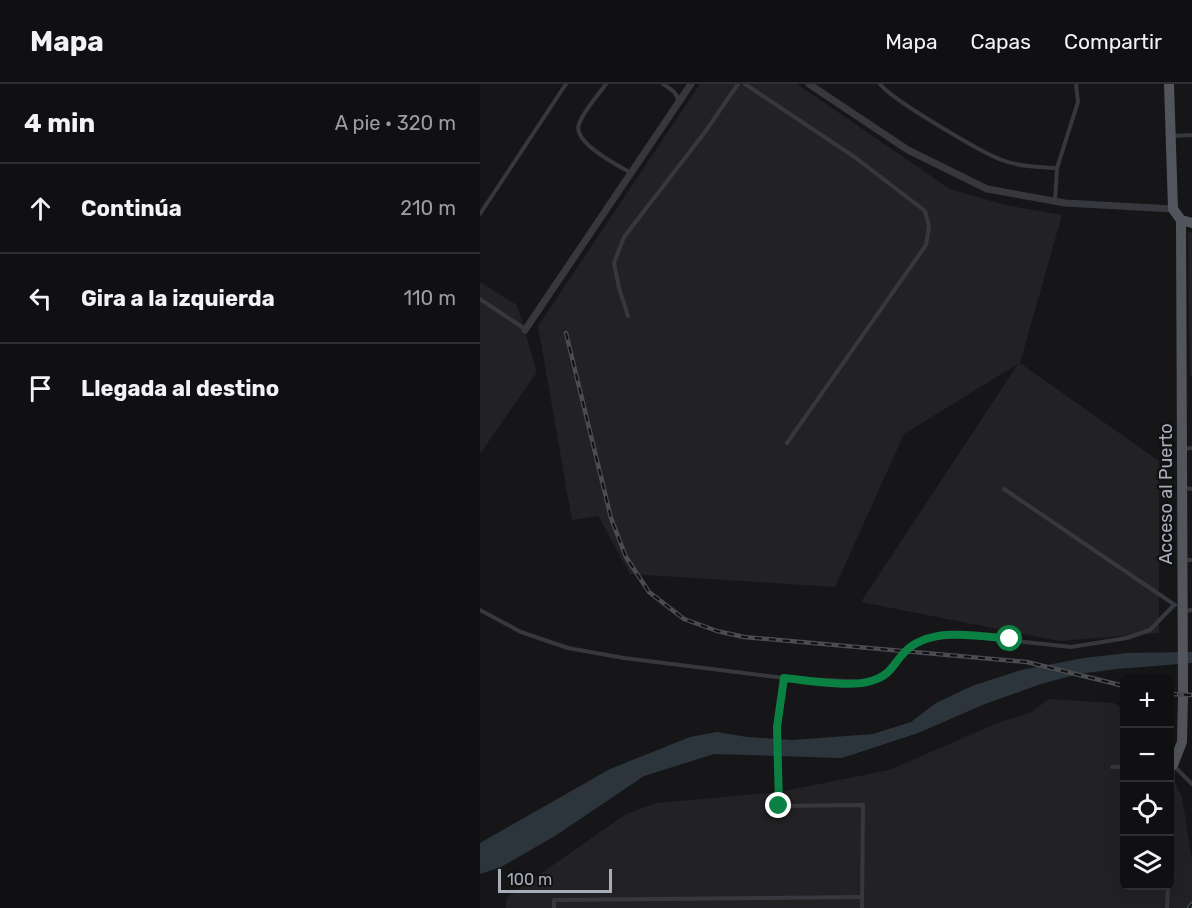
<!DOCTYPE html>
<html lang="es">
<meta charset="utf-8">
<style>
:root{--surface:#101012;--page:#1e1e20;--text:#f1f3f6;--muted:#9c9d9f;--line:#303032}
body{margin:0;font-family:Rubik,sans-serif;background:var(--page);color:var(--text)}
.controls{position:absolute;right:18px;bottom:18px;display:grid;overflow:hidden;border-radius:9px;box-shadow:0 6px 24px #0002}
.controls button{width:54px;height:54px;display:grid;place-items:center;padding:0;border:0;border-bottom:2px solid var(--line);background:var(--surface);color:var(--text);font:30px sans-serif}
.scale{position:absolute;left:18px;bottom:15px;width:114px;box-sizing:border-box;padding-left:6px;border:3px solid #a8adb8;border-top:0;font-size:16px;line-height:21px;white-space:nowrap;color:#a8adb8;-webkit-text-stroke:4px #111113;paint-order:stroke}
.stop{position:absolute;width:18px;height:18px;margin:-14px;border:4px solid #0b8043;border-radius:50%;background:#fff}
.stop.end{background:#0b8043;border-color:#fff;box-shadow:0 2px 6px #0008}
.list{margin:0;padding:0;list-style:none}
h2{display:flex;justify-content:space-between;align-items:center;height:78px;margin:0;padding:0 24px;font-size:26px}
h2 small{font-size:20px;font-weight:400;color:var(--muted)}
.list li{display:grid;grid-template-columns:39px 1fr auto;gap:18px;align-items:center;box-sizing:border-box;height:90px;padding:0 24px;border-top:2px solid var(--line)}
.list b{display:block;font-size:22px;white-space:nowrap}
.list em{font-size:20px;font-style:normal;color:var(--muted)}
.icon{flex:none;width:33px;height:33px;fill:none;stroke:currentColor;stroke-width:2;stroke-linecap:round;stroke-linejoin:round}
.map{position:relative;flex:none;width:712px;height:824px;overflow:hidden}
header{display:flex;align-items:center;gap:36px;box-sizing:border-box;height:84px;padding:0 30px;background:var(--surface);border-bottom:2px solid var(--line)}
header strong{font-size:28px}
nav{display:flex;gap:33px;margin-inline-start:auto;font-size:21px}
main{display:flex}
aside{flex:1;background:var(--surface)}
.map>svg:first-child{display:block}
</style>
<header>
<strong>Mapa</strong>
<nav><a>Mapa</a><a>Capas</a><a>Compartir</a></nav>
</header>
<main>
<aside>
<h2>4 min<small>A pie · 320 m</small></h2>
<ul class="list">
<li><svg class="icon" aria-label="ahead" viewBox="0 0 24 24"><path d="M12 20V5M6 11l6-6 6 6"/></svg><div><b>Continúa</b></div><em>210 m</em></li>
<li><svg class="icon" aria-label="left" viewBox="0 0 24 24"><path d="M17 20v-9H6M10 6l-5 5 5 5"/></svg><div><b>Gira a la izquierda</b></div><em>110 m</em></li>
<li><svg class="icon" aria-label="arrive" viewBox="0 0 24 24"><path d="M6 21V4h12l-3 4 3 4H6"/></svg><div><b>Llegada al destino</b></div></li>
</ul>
</aside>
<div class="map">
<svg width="712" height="824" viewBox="0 0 712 824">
<rect width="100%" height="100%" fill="#161618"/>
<g fill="#222225">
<path d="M 220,0 L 317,0 L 470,105 L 525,121 L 582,131 L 540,279 L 679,377 L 679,549 L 579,557 L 381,518 L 538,280 L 424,350 L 355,503 L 150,490 L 118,432 L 92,436 L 58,242 Z"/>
<path d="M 708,148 L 712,149 L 712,291 L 710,292 Z"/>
<path d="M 0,198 L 37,221 L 57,288 L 0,370 Z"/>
<path d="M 569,615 L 634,619 L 644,626 L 644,802 L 690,802 L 690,688 L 702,713 L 712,775 L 712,824 L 26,824 L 26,814 L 146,730 L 177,719 L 299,708 L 409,686 L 520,638 L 550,629 Z"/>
</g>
<path fill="#2c353c" d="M 712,568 L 712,579 L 637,585 L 598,590 L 561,600 L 505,620 L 438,649 L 362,674 L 234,670 L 164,692 L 75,752 L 21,783 L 0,790 L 0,759 L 130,685 L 210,653 L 237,648 L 267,653 L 312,656 L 393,650 L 431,638 L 456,619 L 492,602 L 541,586 L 604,574 L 647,569 Z"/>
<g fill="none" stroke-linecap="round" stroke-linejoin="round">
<g stroke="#37383d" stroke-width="4">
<path d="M 126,0 C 118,11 103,28 99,40 C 92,58 137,81 151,89"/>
<path d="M 183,0 C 190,5 198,8 198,18"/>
<path d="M 265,0 L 376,74 L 445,127 L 449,142 L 446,161 L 307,359"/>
<path d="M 400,0 C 411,15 502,69 522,76 C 540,83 558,83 577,84"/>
<path d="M 694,52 L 712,51"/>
<path d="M 575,117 L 577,84 L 598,18 L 596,0"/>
<path d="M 0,130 L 86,0"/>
<path d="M 0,215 L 45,245"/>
<path d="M 148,232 L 139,204 L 134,179 L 144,153 L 225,48 L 258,0"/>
<path d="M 703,365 L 712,364"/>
<path d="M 703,404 L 712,405"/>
<path d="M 524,405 L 695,521"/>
<path d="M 704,476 L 712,476"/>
<path d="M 0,526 L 41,548 L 88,564 L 144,574 L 304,594 L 297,643 L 299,722 L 383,721 L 382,824"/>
<path d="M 703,527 L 712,526"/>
<path d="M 304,594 L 389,598 L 408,590 L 426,567 L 436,559 L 451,554 L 481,551 L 591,563 L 647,554 L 670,546 L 694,521"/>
<path d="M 693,681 L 712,700"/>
<path d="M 632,683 L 644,683"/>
<path d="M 690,764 L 693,682"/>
<path d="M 74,824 L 74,816 L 382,813"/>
<path d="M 687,824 L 688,802"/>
</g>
<g stroke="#37383d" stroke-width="7">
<path d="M 329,0 L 428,66 L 507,105 L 585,119 L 693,125"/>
<path d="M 45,246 L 211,0"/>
</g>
<g stroke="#53555c" stroke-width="10">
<path d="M 689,0 L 693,125 L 701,136 L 712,139"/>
<path d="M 693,681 L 702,658 L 703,612 L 701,136"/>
</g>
<g stroke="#4a4c52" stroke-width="4.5">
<g id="rail">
<path d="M 86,249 L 131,434 L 146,473 L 169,508 L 204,535 L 237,547 L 264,553 L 547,578 L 644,602"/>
<path d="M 690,610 L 712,611"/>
<path d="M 709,824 L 712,820"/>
</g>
</g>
<use href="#rail" stroke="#111113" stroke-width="2" stroke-dasharray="7" stroke-linecap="butt"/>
</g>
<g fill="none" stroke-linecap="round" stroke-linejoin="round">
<path stroke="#0b8043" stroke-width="8" d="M 299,722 L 297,643 L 304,594 C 325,596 372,604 391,597 C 414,590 412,579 428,565 C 454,543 499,552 530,555"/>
</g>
<g text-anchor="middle" stroke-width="5" stroke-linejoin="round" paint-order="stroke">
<g font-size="18" fill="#a8adb8" stroke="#111113">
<text transform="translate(686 410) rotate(-90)" y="6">Acceso al Puerto</text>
</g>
</g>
</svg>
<div class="controls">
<button>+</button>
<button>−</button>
<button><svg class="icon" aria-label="locate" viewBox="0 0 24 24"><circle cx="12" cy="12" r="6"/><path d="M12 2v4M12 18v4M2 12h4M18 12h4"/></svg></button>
<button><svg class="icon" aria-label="layers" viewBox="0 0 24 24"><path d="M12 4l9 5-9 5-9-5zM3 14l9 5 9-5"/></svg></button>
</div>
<div class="scale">100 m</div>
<div class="stop" style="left:530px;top:555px"></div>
<div class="stop end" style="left:299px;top:722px"></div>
</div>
</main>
